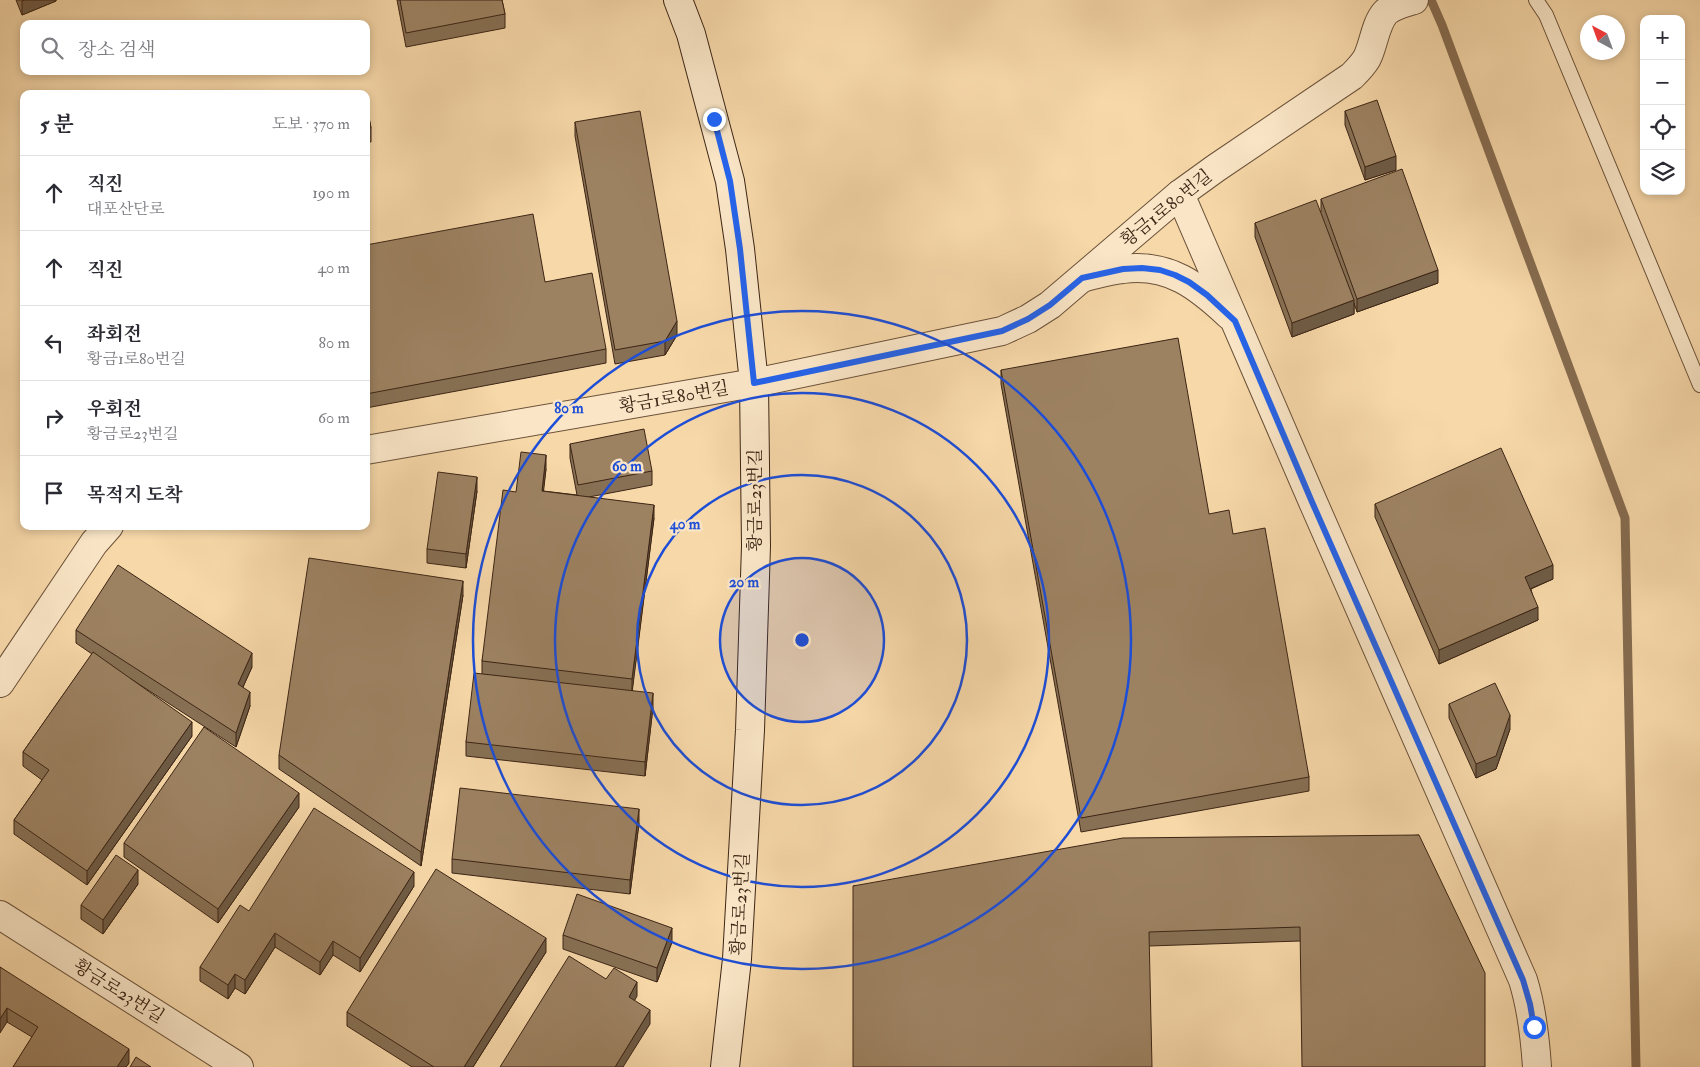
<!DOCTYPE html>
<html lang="ko">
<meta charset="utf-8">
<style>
:root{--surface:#fff;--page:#f2f2f3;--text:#2b2b33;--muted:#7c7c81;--line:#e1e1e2}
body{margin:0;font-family:"IM FELL Double Pica","Noto Serif KR",serif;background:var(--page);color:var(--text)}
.controls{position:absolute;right:15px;top:15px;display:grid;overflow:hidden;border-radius:10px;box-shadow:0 2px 8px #0003}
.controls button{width:45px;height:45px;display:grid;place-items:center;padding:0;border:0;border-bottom:1px solid var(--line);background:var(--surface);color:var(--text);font:25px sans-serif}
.compass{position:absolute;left:1580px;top:15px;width:45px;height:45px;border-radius:50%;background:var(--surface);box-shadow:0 2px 8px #0003;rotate:319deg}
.stop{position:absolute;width:15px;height:15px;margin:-11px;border:4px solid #2563eb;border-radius:50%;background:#fff}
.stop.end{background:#2563eb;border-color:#fff;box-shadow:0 1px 5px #0008}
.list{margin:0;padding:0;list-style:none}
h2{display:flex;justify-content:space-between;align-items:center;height:65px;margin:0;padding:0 20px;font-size:21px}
h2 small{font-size:16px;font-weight:400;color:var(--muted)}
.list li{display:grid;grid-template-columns:32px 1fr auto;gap:15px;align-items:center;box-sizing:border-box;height:75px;padding:0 20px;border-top:1px solid var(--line)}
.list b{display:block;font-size:19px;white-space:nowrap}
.list p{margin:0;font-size:16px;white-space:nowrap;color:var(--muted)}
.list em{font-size:16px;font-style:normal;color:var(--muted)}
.icon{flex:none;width:28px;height:28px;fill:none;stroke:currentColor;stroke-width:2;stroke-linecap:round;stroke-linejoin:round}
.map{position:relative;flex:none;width:1700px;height:1067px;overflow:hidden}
.search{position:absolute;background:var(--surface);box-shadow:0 2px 8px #0003;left:20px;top:20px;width:350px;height:55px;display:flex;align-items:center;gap:12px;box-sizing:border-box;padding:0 18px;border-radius:10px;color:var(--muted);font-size:19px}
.panel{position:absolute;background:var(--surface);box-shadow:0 2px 8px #0003;left:20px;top:90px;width:350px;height:440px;border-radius:10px}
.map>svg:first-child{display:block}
</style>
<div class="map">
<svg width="1700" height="1067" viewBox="0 0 1700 1067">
<rect width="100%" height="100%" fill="#f7d8a9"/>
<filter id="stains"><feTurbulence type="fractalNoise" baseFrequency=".004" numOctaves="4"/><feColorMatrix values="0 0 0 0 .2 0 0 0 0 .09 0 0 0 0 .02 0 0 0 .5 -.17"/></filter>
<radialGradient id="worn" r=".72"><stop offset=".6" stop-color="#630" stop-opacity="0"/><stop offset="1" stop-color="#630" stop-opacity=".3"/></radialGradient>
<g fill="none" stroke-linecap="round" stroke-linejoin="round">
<path stroke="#866c50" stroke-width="9" d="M 1431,0 L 1442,25 L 1625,518 L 1636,1067"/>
<g stroke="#6b523a" stroke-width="16">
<path id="lane" d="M 1536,0 L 1546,15 L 1700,385"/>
</g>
<g stroke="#6b523a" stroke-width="30">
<g id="street">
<path d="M 1180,194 L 1313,502 L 1523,980 C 1532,1009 1535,1037 1537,1067"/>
<path d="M 1085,277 C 1098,274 1111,270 1123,269 C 1169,263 1198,286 1229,315"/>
<path d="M 366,450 L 754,383 L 1002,331 L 1028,319 L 1050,305 L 1180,194 L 1216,168 L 1352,76 C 1358,70 1363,65 1367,58 C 1374,44 1375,25 1385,13 C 1392,6 1404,3 1414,0"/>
<path d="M 0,683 L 94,543 L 109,526"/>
<path d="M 0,915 L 239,1067"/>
</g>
</g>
<g stroke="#3c2515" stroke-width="30">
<path id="secondary" d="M 678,0 L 691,34 L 730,181 L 740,249 L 754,383 L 756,546 L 750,730 L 737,959 L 725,1067"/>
</g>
<use href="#lane" stroke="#fae6c7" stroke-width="14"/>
<use href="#street" stroke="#fae6c7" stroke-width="28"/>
<use href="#secondary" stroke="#fae6c7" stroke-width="28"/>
</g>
<g fill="#877054" stroke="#3c2515">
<path d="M 16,0 L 56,0 L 56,1 L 22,15 Z"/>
<path d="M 397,0 L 502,0 L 505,14 L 505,28 L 406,47 Z"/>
<path d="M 366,102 L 371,128 L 371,142 L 366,142 Z"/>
<path d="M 1345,111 L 1396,170 L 1365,180 L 1345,125 Z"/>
<path d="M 575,122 L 677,335 L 665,355 L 615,364 L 575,136 Z"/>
<path d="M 1321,199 L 1438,283 L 1357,312 L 1354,303 L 1354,314 L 1292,337 L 1255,237 L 1255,223 L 1321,212 Z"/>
<path d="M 366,245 L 545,282 L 606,349 L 606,363 L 366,408 Z"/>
<path d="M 1001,370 L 1233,534 L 1309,777 L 1309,791 L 1081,832 L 1001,384 Z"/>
<path d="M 570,444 L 652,471 L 652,485 L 589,497 L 654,518 L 632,690 L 653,707 L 645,776 L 466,756 L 466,742 L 482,673 L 482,661 L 516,492 L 546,469 L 543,491 L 577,495 L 570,458 Z"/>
<path d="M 477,491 L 466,568 L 427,563 L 427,549 Z"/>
<path d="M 1375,504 L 1553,579 L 1531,589 L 1538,620 L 1439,664 L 1375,517 Z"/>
<path d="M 463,595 L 421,866 L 279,769 L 279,755 Z"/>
<path d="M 76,630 L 252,667 L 243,687 L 250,706 L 236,747 L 131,679 L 192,736 L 87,885 L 14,834 L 14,820 L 42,780 L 23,766 L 23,752 L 92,654 L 76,643 Z"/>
<path d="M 1449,704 L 1510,729 L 1496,769 L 1476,778 L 1449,718 Z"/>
<path d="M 299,807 L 218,923 L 124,857 L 124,843 Z"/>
<path d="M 639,823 L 630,894 L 452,873 L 452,859 Z"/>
<path d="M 1419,835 L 1300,941 L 1149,946 L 853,886 Z"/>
<path d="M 138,884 L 103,934 L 81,919 L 81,905 Z"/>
<path d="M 414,886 L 360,972 L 333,955 L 320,975 L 275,947 L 245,994 L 235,988 L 228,999 L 200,981 L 200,967 L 249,911 Z"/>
<path d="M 563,935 L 672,942 L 657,982 L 563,949 Z"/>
<path d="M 546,952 L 473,1067 L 412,1067 L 347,1026 L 347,1012 Z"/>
<path d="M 0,967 L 129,1063 L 126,1067 L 13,1067 L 32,1037 L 7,1022 Z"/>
</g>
<g fill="#6e5b45" stroke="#3c2515">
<path d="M 25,0 L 56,0 L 56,1 L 22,15 L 22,1 Z"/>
<path d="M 1396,156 L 1396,170 L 1365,180 L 1365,167 Z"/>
<path d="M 1438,270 L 1438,283 L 1357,312 L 1357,299 Z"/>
<path d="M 1354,300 L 1354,314 L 1292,337 L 1292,323 Z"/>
<path d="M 677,321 L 677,335 L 665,355 L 665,341 Z"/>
<path d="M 546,455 L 546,469 L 542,505 L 542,491 Z"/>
<path d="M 477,477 L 477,491 L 466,568 L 466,554 Z"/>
<path d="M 654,505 L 654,518 L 632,693 L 632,679 Z"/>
<path d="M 1553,565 L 1553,579 L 1525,591 L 1525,577 Z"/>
<path d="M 463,581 L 463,595 L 421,866 L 421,852 Z"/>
<path d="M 1538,607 L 1538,620 L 1439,664 L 1439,650 Z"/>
<path d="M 252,653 L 252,667 L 238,698 L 238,684 Z"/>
<path d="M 250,692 L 250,706 L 236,747 L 236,733 Z"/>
<path d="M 653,693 L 653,707 L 645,776 L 645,762 Z"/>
<path d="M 1510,715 L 1510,729 L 1496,769 L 1476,778 L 1476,764 Z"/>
<path d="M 192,722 L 192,736 L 87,885 L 87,871 Z"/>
<path d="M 299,793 L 299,807 L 218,923 L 218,909 Z"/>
<path d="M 639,809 L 639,823 L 630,894 L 630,880 Z"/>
<path d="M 138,870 L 138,884 L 103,934 L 103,920 Z"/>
<path d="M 414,872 L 414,886 L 360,972 L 360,958 Z"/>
<path d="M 672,928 L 672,942 L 657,982 L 657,968 Z"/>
<path d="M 275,933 L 275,947 L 245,994 L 245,980 Z"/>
<path d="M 546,938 L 546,952 L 473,1067 L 464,1067 Z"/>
<path d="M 333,941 L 333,955 L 320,975 L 320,962 Z"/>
<path d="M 235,974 L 235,988 L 228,999 L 228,985 Z"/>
<path d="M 637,982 L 637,996 L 629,1011 L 629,997 Z"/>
<path d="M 7,1008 L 7,1022 L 0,1033 L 0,1019 Z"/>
<path d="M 650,1010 L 650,1024 L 623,1067 L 615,1067 Z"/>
<path d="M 129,1049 L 129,1063 L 126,1067 L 117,1067 Z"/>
</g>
<g fill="#9d8262" stroke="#3c2515">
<path d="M 400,0 L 502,0 L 505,14 L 406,33 Z"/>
<path d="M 1377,100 L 1396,156 L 1365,167 L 1345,111 Z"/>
<path d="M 366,102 L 371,128 L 366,128 Z"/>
<path d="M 640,111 L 677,321 L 665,341 L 615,350 L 575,122 Z"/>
<path d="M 1402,169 L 1438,270 L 1357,299 L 1321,199 Z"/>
<path d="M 1316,200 L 1354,300 L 1292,323 L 1255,223 Z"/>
<path d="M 533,214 L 545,282 L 592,273 L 606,349 L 366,394 L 366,245 Z"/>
<path d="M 1178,338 L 1209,514 L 1229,510 L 1233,534 L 1265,528 L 1309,777 L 1081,818 L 1001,370 Z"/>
<path d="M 644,429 L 652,471 L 578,485 L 570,444 Z"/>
<path d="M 1501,448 L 1553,565 L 1525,577 L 1538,607 L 1439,650 L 1375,504 Z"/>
<path d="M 521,452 L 546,455 L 542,491 L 654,505 L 632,679 L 482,661 L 503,490 L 516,492 Z"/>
<path d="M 438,472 L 477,477 L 466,554 L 427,549 Z"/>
<path d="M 309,558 L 463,581 L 421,852 L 279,755 Z"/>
<path d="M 118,565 L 252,653 L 238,684 L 250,692 L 236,733 L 76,630 Z"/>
<path d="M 93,652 L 192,722 L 87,871 L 14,820 L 49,770 L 23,752 Z"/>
<path d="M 474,673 L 653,693 L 645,762 L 466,742 Z"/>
<path d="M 1495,683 L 1510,715 L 1496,756 L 1476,764 L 1449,704 Z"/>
<path d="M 204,727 L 299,793 L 218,909 L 124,843 Z"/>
<path d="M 460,788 L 639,809 L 630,880 L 452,859 Z"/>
<path d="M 314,808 L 414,872 L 360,958 L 333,941 L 320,962 L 275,933 L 245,980 L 235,974 L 228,985 L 200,967 L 240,905 L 249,911 Z"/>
<path d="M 1419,835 L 1485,973 L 1485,1067 L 1302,1067 L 1300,927 L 1149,932 L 1152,1067 L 853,1067 L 853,886 L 1123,838 Z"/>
<path d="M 116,855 L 138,870 L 103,920 L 81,905 Z"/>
<path d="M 436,869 L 546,938 L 464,1067 L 434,1067 L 347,1012 Z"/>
<path d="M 577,894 L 672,928 L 657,968 L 563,935 Z"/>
<path d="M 569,956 L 606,979 L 614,968 L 637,982 L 629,997 L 650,1010 L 615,1067 L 500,1067 Z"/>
<path d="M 0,967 L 129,1049 L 117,1067 L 13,1067 L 38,1027 L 7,1008 L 0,1019 Z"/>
<path d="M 136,1057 L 151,1067 L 130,1067 Z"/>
</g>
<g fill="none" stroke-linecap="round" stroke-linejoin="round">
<path stroke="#2563eb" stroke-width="6" d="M 714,119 L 730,181 L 740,249 L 754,383 L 1002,331 L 1028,319 L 1050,305 L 1082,278 L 1123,269 L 1142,268 L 1160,270 L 1175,275 L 1189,282 L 1207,295 L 1235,321 L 1312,502 L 1523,980 L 1530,1004 L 1534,1027"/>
</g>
<circle cx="802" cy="640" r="82" fill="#1d4ed8" fill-opacity=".12"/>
<g fill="none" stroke="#1d4ed8" stroke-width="2.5">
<circle cx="802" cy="640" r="82"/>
<circle cx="802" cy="640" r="165"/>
<circle cx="802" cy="640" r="247"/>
<circle cx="802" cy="640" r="329"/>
</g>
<g text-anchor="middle" stroke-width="4.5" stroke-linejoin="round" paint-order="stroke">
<g font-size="18" fill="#3c2515" stroke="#fae6c7">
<text transform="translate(1166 208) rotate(-39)" y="6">황금1로80번길</text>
<text transform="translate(674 397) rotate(-10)" y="6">황금1로80번길</text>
<text transform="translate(755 500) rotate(-90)" y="6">황금로23번길</text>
<text transform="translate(740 904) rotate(-87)" y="6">황금로23번길</text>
<text transform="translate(119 991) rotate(32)" y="6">황금로23번길</text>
</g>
</g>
<circle cx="802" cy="640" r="8" fill="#1d4ed8" stroke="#fae6c7" stroke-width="2.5"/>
<g font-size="15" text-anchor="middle" font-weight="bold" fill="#1d4ed8" stroke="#fae6c7" stroke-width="4.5" stroke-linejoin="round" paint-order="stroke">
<text x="569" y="413">80 m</text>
<text x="627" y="471">60 m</text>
<text x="685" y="529">40 m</text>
<text x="744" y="587">20 m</text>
</g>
<rect width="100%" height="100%" filter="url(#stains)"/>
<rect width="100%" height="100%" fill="url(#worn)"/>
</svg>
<div class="controls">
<button>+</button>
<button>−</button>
<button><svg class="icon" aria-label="locate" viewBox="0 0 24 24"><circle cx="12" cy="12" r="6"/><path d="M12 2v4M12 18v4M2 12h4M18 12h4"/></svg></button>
<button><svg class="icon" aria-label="layers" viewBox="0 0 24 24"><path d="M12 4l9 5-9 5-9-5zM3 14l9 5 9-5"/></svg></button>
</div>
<svg class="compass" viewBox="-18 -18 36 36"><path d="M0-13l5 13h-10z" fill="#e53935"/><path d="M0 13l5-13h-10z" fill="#7c7c81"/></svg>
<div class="stop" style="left:1534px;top:1027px"></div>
<div class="stop end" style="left:714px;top:119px"></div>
<div class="search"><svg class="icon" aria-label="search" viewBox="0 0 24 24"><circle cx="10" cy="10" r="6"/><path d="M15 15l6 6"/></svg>장소 검색</div>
<section class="panel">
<h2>5 분<small>도보 · 370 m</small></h2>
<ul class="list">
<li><svg class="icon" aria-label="ahead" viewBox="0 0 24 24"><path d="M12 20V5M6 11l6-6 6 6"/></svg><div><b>직진</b><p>대포산단로</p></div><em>190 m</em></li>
<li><svg class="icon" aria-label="ahead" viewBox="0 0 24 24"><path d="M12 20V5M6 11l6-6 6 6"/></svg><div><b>직진</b></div><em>40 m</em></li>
<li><svg class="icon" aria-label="left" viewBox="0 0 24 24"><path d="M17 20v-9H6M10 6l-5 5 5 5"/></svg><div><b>좌회전</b><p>황금1로80번길</p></div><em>80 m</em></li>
<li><svg class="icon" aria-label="right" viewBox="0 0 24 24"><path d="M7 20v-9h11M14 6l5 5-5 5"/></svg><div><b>우회전</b><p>황금로23번길</p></div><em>60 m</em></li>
<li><svg class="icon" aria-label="arrive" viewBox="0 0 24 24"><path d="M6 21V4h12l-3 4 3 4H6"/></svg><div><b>목적지 도착</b></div></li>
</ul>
</section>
</div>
